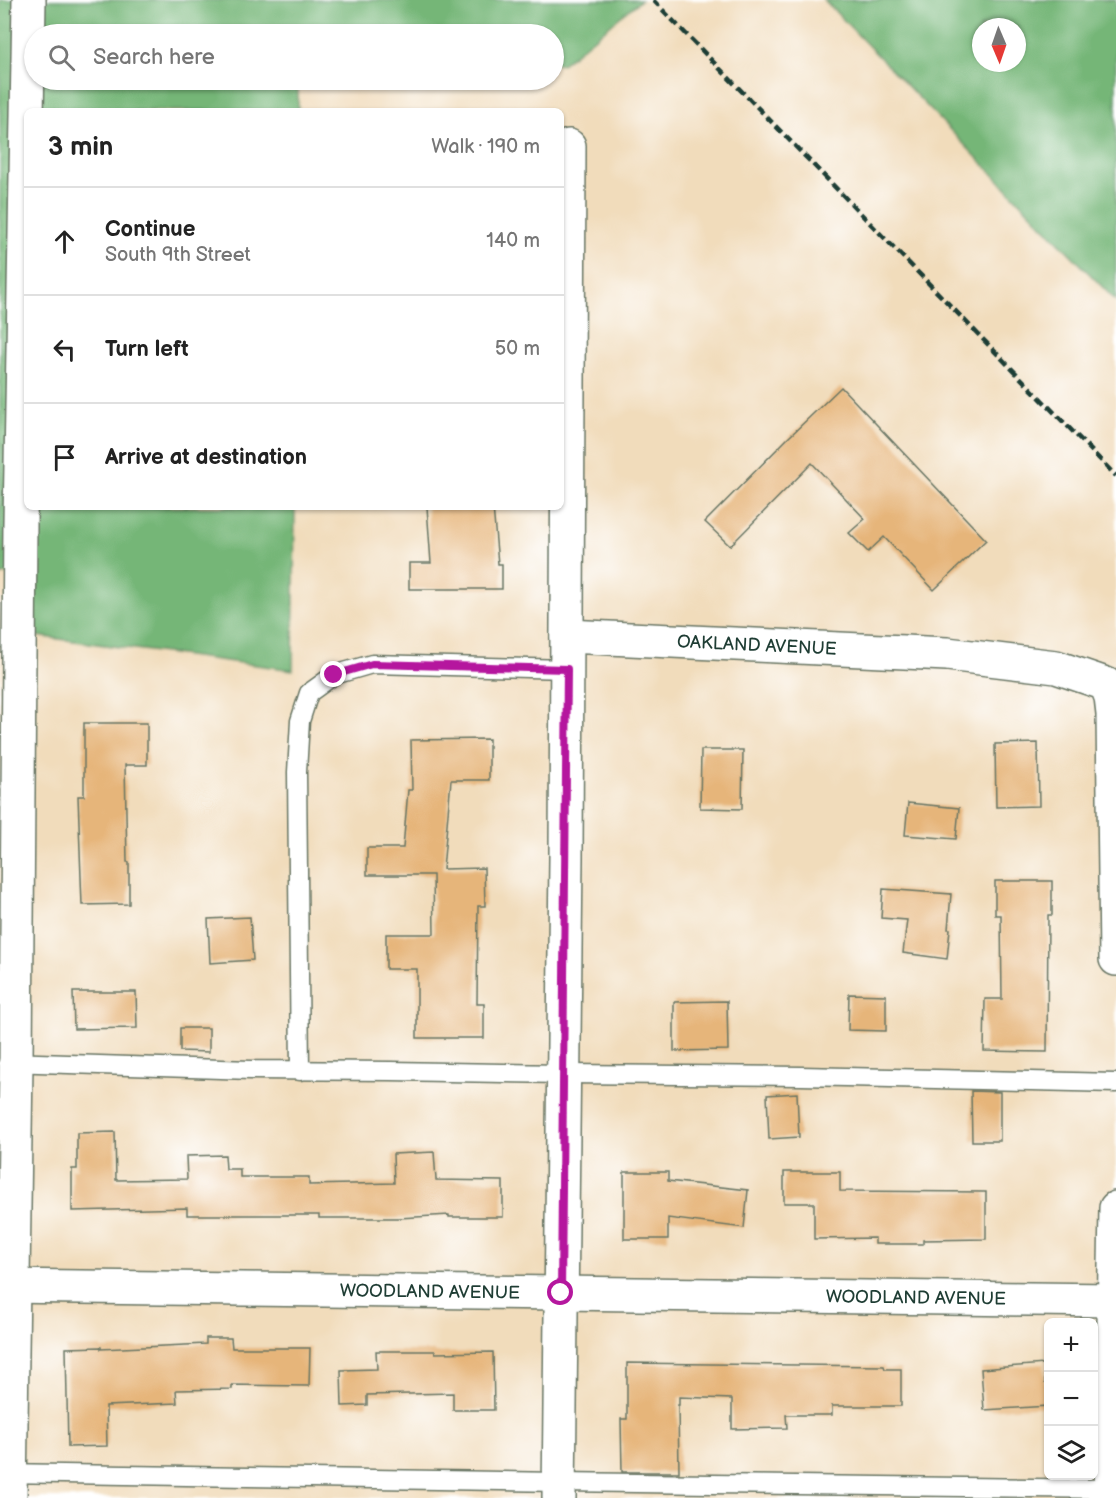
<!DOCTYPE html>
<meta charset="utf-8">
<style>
:root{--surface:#fff;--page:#f2f2f2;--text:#222;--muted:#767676;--line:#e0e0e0}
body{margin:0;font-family:"Balsamiq Sans",sans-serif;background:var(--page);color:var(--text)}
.controls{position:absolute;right:18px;bottom:18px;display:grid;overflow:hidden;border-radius:9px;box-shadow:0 2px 4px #0004}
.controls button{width:54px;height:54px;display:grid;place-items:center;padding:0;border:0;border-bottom:2px solid var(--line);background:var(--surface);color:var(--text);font:30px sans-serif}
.compass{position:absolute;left:972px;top:18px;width:54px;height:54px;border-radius:50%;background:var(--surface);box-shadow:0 2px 4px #0004;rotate:178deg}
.stop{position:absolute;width:18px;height:18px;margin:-14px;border:4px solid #b5179e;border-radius:50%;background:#fff}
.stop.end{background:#b5179e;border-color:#fff;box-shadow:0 2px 6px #0008}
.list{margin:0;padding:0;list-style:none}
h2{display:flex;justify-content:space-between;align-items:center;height:78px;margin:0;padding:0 24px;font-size:26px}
h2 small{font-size:20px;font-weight:400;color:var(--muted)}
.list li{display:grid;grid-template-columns:39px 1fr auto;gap:18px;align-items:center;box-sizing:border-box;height:108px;padding:0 24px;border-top:2px solid var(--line)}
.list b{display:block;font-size:22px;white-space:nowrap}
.list p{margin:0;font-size:20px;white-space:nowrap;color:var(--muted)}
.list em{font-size:20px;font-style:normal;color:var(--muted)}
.icon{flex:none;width:33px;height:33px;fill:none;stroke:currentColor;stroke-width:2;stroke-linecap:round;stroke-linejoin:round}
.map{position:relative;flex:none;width:1116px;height:1498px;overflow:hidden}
.search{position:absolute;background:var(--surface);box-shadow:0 2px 4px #0004;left:24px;top:24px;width:540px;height:66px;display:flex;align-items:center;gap:15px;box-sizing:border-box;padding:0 21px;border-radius:33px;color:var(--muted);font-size:22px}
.panel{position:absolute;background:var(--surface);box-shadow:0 2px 4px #0004;left:24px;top:108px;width:540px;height:402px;border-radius:9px}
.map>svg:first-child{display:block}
</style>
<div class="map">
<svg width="1116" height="1498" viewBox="0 0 1116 1498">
<rect width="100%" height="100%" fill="#fff"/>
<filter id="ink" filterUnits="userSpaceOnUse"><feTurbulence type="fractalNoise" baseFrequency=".0167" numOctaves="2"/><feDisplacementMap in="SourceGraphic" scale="12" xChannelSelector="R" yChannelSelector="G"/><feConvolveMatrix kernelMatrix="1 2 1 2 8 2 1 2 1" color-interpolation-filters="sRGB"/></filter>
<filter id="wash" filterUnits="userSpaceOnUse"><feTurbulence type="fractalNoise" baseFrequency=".008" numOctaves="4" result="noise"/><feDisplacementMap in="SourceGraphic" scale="24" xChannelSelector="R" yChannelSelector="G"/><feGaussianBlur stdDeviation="1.35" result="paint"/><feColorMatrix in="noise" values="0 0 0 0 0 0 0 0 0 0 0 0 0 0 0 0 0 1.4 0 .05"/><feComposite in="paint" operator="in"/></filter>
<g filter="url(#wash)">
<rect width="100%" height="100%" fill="#f1dcbb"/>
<g fill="#74b677" stroke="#4a7a56" stroke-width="1.5" fill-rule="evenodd">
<path d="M 0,0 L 641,0 L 562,64 L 554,64 L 554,34 L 34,34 L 34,80 L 298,80 L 298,111 L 27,111 L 27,507 L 295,507 L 293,670 L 14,633 L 18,570 L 0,576 Z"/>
<path d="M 824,0 L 1116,0 L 1116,301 ZM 981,27 L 1017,27 L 1017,63 L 981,63 Z"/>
</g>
<g id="blocks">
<g fill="#e6b57a">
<path d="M 841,387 L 986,540 L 934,590 L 884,537 L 868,552 L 849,533 L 865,519 L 812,463 L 730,546 L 705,522 L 788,438 Z"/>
<path d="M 427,507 L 493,507 L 498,564 L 502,564 L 502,589 L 409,589 L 409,563 L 431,563 Z"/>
<path d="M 84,723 L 147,723 L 147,765 L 125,765 L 127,862 L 129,862 L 129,904 L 82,905 L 78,796 L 84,796 Z"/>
<path d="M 489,739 L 489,780 L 451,780 L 443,869 L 484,868 L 485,906 L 478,906 L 477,1004 L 484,1004 L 484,1038 L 417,1038 L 417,969 L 386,969 L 386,934 L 434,934 L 433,875 L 367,875 L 367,848 L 403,848 L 408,790 L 412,790 L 411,740 Z"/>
<path d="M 1038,743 L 1039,806 L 996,807 L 995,744 Z"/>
<path d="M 701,750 L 743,750 L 742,809 L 700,808 Z"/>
<path d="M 908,803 L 959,808 L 956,839 L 905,835 Z"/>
<path d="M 995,881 L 1052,881 L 1052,915 L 1048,915 L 1047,1052 L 984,1051 L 985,999 L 1002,999 L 1001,915 L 995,915 Z"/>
<path d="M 883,889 L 951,894 L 948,929 L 950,929 L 947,959 L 903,953 L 907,920 L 881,918 Z"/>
<path d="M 250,917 L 253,960 L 210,963 L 208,919 Z"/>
<path d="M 73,992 L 136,992 L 137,1028 L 74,1029 Z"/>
<path d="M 849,994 L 886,995 L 886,1031 L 848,1030 Z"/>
<path d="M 727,1001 L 728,1050 L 674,1051 L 674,1002 Z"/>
<path d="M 180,1028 L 209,1028 L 209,1052 L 180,1051 Z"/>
<path d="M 971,1091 L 1000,1092 L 1000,1141 L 972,1141 Z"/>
<path d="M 797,1093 L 799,1137 L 769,1139 L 767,1095 Z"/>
<path d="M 115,1132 L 116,1180 L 187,1179 L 186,1156 L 225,1155 L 226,1169 L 240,1169 L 240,1177 L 309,1177 L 309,1185 L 394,1183 L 393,1154 L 434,1152 L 436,1180 L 503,1181 L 503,1217 L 449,1217 L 449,1215 L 399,1218 L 319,1218 L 319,1215 L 187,1215 L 187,1208 L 72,1211 L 72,1169 L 77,1169 L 77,1133 Z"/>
<path d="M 624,1172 L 668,1172 L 668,1181 L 748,1190 L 744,1228 L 668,1218 L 668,1239 L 624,1239 Z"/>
<path d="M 784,1172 L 840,1172 L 840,1191 L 986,1192 L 986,1239 L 923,1240 L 923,1244 L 875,1244 L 875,1238 L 814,1239 L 814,1203 L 784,1203 Z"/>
<path d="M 206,1338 L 231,1338 L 232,1348 L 310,1348 L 309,1386 L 232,1385 L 232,1389 L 176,1390 L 177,1403 L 106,1406 L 107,1446 L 68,1447 L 66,1348 L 101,1347 L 101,1349 L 206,1344 Z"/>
<path d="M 376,1351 L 435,1351 L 435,1353 L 493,1352 L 494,1410 L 453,1410 L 453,1393 L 367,1395 L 367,1405 L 342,1406 L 341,1370 L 377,1369 Z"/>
<path d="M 627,1363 L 884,1366 L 885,1369 L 901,1369 L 901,1406 L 832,1406 L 832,1415 L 786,1415 L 787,1428 L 732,1429 L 732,1399 L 679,1397 L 679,1405 L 678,1405 L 679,1472 L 622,1472 L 621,1419 L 627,1419 Z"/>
<path d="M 1044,1364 L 1045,1383 L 1048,1382 L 1048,1406 L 984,1410 L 981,1369 Z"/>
</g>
</g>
</g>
<g filter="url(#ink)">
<use href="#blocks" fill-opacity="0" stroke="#687563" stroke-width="1.5"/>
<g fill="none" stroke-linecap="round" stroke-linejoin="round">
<g stroke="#687563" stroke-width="21">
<g id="lane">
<path d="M 8,1062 L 251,1070 L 391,1071 L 563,1074 L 801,1076 L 1116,1083"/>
<path d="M 300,1071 L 297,772 L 300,721 L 309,693 L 334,675 L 372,664 L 567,669"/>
<path d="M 2,1473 L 559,1482 L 1116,1489"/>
</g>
</g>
<g stroke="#687563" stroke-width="36">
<g id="street">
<path id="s1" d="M 567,636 L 947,654 L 1056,667 L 1106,684 L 1111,697 L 1113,714 L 1116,959"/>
<path id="s2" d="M 0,1286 L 1114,1300"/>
<path d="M 10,1498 L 16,1062 L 20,523 L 29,0"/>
<path d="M 559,1498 L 566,858 L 569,146"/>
<path d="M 1111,1498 L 1116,1208"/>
</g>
</g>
<use href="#lane" stroke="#fff" stroke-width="18"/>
<use href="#street" stroke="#fff" stroke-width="33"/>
<path stroke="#1f3d34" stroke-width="4.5" stroke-dasharray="9 4.5" stroke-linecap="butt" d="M 653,0 L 1116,476"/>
</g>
</g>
<g fill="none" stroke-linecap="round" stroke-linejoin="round" filter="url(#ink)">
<path stroke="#b5179e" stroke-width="8" d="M 334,675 L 372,664 L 567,669 L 561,1293"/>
</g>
<g text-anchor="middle" stroke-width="4.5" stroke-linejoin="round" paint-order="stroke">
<g font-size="18" fill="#1f3d34" stroke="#fff">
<text dy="6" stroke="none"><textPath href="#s1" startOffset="190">OAKLAND AVENUE</textPath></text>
<text dy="6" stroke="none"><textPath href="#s2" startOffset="430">WOODLAND AVENUE</textPath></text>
<text dy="6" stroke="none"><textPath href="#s2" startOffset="916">WOODLAND AVENUE</textPath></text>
</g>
</g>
</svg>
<div class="controls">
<button>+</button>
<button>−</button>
<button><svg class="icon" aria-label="layers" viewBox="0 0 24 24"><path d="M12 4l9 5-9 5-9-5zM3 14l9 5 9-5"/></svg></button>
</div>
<svg class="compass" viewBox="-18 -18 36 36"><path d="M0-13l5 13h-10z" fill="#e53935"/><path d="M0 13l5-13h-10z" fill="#767676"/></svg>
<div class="stop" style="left:561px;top:1293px"></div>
<div class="stop end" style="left:334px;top:675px"></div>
<div class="search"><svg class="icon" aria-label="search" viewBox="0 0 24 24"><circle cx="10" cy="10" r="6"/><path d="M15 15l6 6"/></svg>Search here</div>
<section class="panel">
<h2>3 min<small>Walk · 190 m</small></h2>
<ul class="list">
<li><svg class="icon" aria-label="ahead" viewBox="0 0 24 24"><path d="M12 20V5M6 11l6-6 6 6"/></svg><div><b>Continue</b><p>South 9th Street</p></div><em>140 m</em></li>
<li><svg class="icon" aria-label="left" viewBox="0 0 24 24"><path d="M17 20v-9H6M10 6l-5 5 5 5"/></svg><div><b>Turn left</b></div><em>50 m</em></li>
<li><svg class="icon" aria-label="arrive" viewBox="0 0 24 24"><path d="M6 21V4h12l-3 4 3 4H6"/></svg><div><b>Arrive at destination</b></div></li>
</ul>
</section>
</div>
